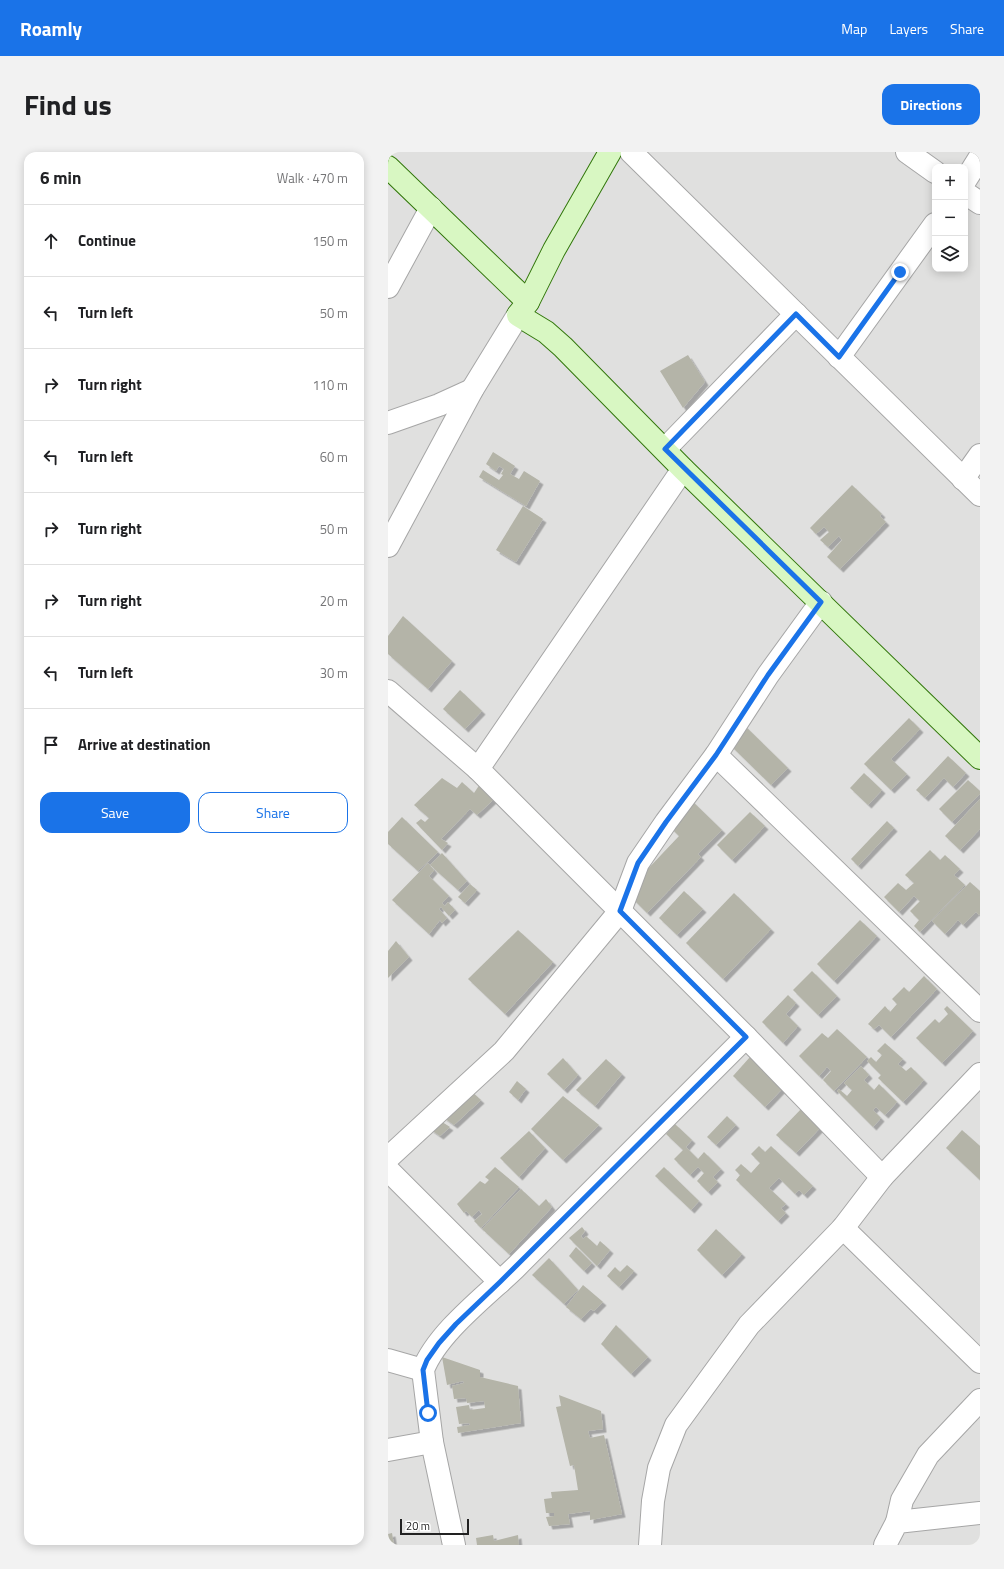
<!DOCTYPE html>
<meta charset="utf-8">
<style>
:root{--surface:#fff;--page:#f2f2f2;--text:#202124;--muted:#757577;--line:#e0e0e0;--accent:#1a73e8}
body{margin:0;font-family:"Titillium Web",sans-serif;background:var(--page);color:var(--text)}
.controls{position:absolute;right:12px;top:12px;display:grid;overflow:hidden;border-radius:8px;box-shadow:0 2px 10px #0003}
.controls button{width:36px;height:36px;display:grid;place-items:center;padding:0;border:0;border-bottom:1px solid var(--line);background:var(--surface);color:var(--text);font:20px sans-serif}
.scale{position:absolute;left:12px;bottom:10px;width:69px;box-sizing:border-box;padding-left:4px;border:2px solid #222;border-top:0;font-size:11px;line-height:14px;white-space:nowrap;color:#222;-webkit-text-stroke:3px #fff;paint-order:stroke}
.stop{position:absolute;width:12px;height:12px;margin:-9px;border:3px solid #1a73e8;border-radius:50%;background:#fff}
.stop.end{background:#1a73e8;border-color:#fff;box-shadow:0 1px 4px #0008}
.list{margin:0;padding:0;list-style:none}
h2{display:flex;justify-content:space-between;align-items:center;height:52px;margin:0;padding:0 16px;font-size:17px}
h2 small{font-size:13px;font-weight:400;color:var(--muted)}
.list li{display:grid;grid-template-columns:26px 1fr auto;gap:12px;align-items:center;box-sizing:border-box;height:72px;padding:0 16px;border-top:1px solid var(--line)}
.list b{display:block;font-size:15px;white-space:nowrap}
.list em{font-size:13px;font-style:normal;color:var(--muted)}
.actions{display:flex;gap:8px;padding:12px 16px}
.actions a{flex:1;padding:9px 0;border:1px solid var(--accent);border-radius:12px;text-align:center;font-size:14px;color:var(--accent)}
.actions .main{background:var(--accent);color:#fff}
.icon{flex:none;width:22px;height:22px;fill:none;stroke:currentColor;stroke-width:2;stroke-linecap:round;stroke-linejoin:round}
.map{position:relative;flex:none;width:592px;height:1393px;overflow:hidden;border-radius:12px}
header{display:flex;align-items:center;gap:24px;box-sizing:border-box;height:56px;padding:0 20px;background:var(--accent);color:#fff}
header strong{font-size:19px}
nav{display:flex;gap:22px;margin-inline-start:auto;font-size:14px}
.intro{display:flex;align-items:center;justify-content:space-between;box-sizing:border-box;height:96px;padding:0 24px}
h1{margin:0;font-size:28px}
.button{padding:10px 18px;border-radius:12px;background:var(--accent);color:#fff;font-size:14px;font-weight:700}
main{display:flex;gap:24px;padding:0 24px}
aside{flex:1;background:var(--surface);border-radius:12px;box-shadow:0 2px 10px #0003}
.map>svg:first-child{display:block}
</style>
<header>
<strong>Roamly</strong>
<nav><a>Map</a><a>Layers</a><a>Share</a></nav>
</header>
<div class="intro"><h1>Find us</h1><a class="button">Directions</a></div>
<main>
<aside>
<h2>6 min<small>Walk · 470 m</small></h2>
<ul class="list">
<li><svg class="icon" aria-label="ahead" viewBox="0 0 24 24"><path d="M12 20V5M6 11l6-6 6 6"/></svg><div><b>Continue</b></div><em>150 m</em></li>
<li><svg class="icon" aria-label="left" viewBox="0 0 24 24"><path d="M17 20v-9H6M10 6l-5 5 5 5"/></svg><div><b>Turn left</b></div><em>50 m</em></li>
<li><svg class="icon" aria-label="right" viewBox="0 0 24 24"><path d="M7 20v-9h11M14 6l5 5-5 5"/></svg><div><b>Turn right</b></div><em>110 m</em></li>
<li><svg class="icon" aria-label="left" viewBox="0 0 24 24"><path d="M17 20v-9H6M10 6l-5 5 5 5"/></svg><div><b>Turn left</b></div><em>60 m</em></li>
<li><svg class="icon" aria-label="right" viewBox="0 0 24 24"><path d="M7 20v-9h11M14 6l5 5-5 5"/></svg><div><b>Turn right</b></div><em>50 m</em></li>
<li><svg class="icon" aria-label="right" viewBox="0 0 24 24"><path d="M7 20v-9h11M14 6l5 5-5 5"/></svg><div><b>Turn right</b></div><em>20 m</em></li>
<li><svg class="icon" aria-label="left" viewBox="0 0 24 24"><path d="M17 20v-9H6M10 6l-5 5 5 5"/></svg><div><b>Turn left</b></div><em>30 m</em></li>
<li><svg class="icon" aria-label="arrive" viewBox="0 0 24 24"><path d="M6 21V4h12l-3 4 3 4H6"/></svg><div><b>Arrive at destination</b></div></li>
</ul>
<div class="actions"><a class="main">Save</a><a>Share</a></div>
</aside>
<div class="map">
<svg width="592" height="1393" viewBox="0 0 592 1393">
<defs>
<filter id="shadow"><feDropShadow dx="3.5" dy="3.5" stdDeviation="0" flood-color="#0004"/></filter>
</defs>
<rect width="100%" height="100%" fill="#f0f2e9"/>
<path fill="#e0e0df" fill-rule="evenodd" d="M 0,0 L 592,0 L 592,1393 L 0,1393 ZM 547,15 L 577,15 L 577,117 L 547,117 Z"/>
<g fill="#b4b4a8" filter="url(#shadow)">
<path d="M 300,203 L 317,230 L 295,256 L 272,219 Z"/>
<path d="M 105,300 L 127,314 L 122,322 L 131,327 L 136,319 L 152,329 L 138,354 L 91,325 L 95,318 L 111,328 L 115,323 L 113,322 L 116,317 L 111,314 L 108,319 L 98,312 Z"/>
<path d="M 464,333 L 494,362 L 492,364 L 498,370 L 452,417 L 439,405 L 454,388 L 451,384 L 440,395 L 432,388 L 441,380 L 436,375 L 428,382 L 422,376 Z"/>
<path d="M 135,354 L 155,367 L 128,410 L 108,398 Z"/>
<path d="M 15,464 L 64,509 L 40,537 L 0,502 L 0,484 Z"/>
<path d="M 72,538 L 94,559 L 77,577 L 55,557 Z"/>
<path d="M 521,566 L 532,577 L 503,607 L 519,622 L 503,638 L 476,612 Z"/>
<path d="M 356,573 L 400,616 L 383,633 L 339,590 Z"/>
<path d="M 560,604 L 578,621 L 565,635 L 556,626 L 537,646 L 528,638 Z"/>
<path d="M 476,621 L 494,638 L 480,653 L 462,636 Z"/>
<path d="M 54,626 L 69,636 L 74,630 L 86,641 L 92,632 L 106,647 L 89,663 L 82,657 L 53,687 L 60,691 L 54,698 L 28,671 L 33,667 L 37,670 L 41,666 L 26,653 Z"/>
<path d="M 580,628 L 592,639 L 592,642 L 564,670 L 551,657 Z"/>
<path d="M 301,646 L 334,678 L 310,702 L 313,705 L 259,761 L 238,740 L 291,684 L 277,670 Z"/>
<path d="M 592,647 L 592,677 L 572,698 L 557,684 Z"/>
<path d="M 362,660 L 377,674 L 344,708 L 329,693 Z"/>
<path d="M 14,665 L 50,700 L 30,719 L 0,692 L 0,680 Z"/>
<path d="M 499,669 L 506,676 L 470,714 L 463,707 Z"/>
<path d="M 542,698 L 552,708 L 557,703 L 572,717 L 566,723 L 577,733 L 532,780 L 526,774 L 531,768 L 522,759 L 532,749 L 526,744 L 511,760 L 496,745 L 510,731 L 518,738 L 526,731 L 517,723 Z"/>
<path d="M 54,701 L 79,729 L 70,738 L 42,713 Z"/>
<path d="M 40,711 L 46,718 L 41,724 L 61,744 L 54,751 L 57,754 L 60,750 L 67,758 L 61,764 L 53,755 L 51,757 L 59,766 L 54,771 L 52,768 L 41,782 L 4,748 Z"/>
<path d="M 582,730 L 592,739 L 592,762 L 591,763 L 588,760 L 575,773 L 570,768 L 557,782 L 544,769 Z"/>
<path d="M 82,732 L 89,738 L 77,751 L 70,745 Z"/>
<path d="M 296,739 L 315,757 L 289,783 L 271,766 Z"/>
<path d="M 346,741 L 383,777 L 335,827 L 298,791 Z"/>
<path d="M 472,768 L 489,784 L 446,829 L 429,812 Z"/>
<path d="M 130,778 L 165,810 L 117,862 L 80,827 Z"/>
<path d="M 8,789 L 21,805 L 0,826 L 0,799 Z"/>
<path d="M 424,819 L 449,844 L 430,863 L 405,838 Z"/>
<path d="M 536,824 L 549,837 L 503,885 L 491,873 L 486,877 L 480,872 L 497,854 L 502,860 L 509,852 L 504,847 L 516,835 L 521,840 Z"/>
<path d="M 400,843 L 408,851 L 398,862 L 410,874 L 395,891 L 374,870 Z"/>
<path d="M 559,854 L 585,879 L 554,911 L 528,886 L 547,867 L 551,871 L 560,862 L 556,857 Z"/>
<path d="M 449,877 L 479,905 L 446,939 L 435,928 L 443,919 L 439,915 L 431,924 L 411,904 L 434,881 L 440,886 Z"/>
<path d="M 497,891 L 515,907 L 510,912 L 518,919 L 523,915 L 536,928 L 515,950 L 490,926 L 493,923 L 479,909 L 483,905 L 488,910 L 494,903 L 489,899 Z"/>
<path d="M 362,905 L 395,936 L 377,955 L 345,924 Z"/>
<path d="M 175,906 L 190,923 L 176,938 L 159,922 Z"/>
<path d="M 218,907 L 234,922 L 207,954 L 188,938 Z"/>
<path d="M 473,914 L 481,923 L 476,928 L 486,938 L 491,932 L 509,950 L 497,963 L 488,955 L 485,958 L 493,966 L 485,975 L 449,939 L 451,937 L 459,944 L 464,938 L 456,931 Z"/>
<path d="M 129,929 L 138,937 L 130,948 L 121,940 Z"/>
<path d="M 83,939 L 93,948 L 66,973 L 55,965 Z"/>
<path d="M 175,944 L 211,973 L 175,1008 L 143,977 Z"/>
<path d="M 415,955 L 435,973 L 408,1001 L 388,983 Z"/>
<path d="M 339,964 L 348,973 L 328,993 L 319,985 Z"/>
<path d="M 51,968 L 62,975 L 52,984 L 42,977 Z"/>
<path d="M 287,972 L 304,988 L 298,995 L 310,1007 L 316,1000 L 333,1017 L 325,1025 L 330,1030 L 320,1040 L 309,1029 L 316,1021 L 310,1015 L 302,1023 L 286,1007 L 295,998 L 278,982 Z"/>
<path d="M 574,978 L 592,994 L 592,1028 L 558,996 Z"/>
<path d="M 141,979 L 157,996 L 131,1025 L 112,1006 Z"/>
<path d="M 371,994 L 377,1000 L 383,994 L 425,1034 L 416,1043 L 411,1038 L 407,1042 L 391,1026 L 381,1036 L 398,1052 L 393,1056 L 398,1061 L 390,1069 L 348,1028 L 352,1023 L 347,1018 L 353,1012 L 363,1021 L 372,1011 L 363,1002 Z"/>
<path d="M 107,1015 L 131,1035 L 93,1076 L 86,1069 L 94,1062 L 91,1058 L 84,1065 L 78,1059 L 76,1061 L 69,1052 L 92,1029 L 97,1032 L 101,1028 L 97,1025 Z"/>
<path d="M 276,1015 L 311,1049 L 303,1058 L 267,1024 Z"/>
<path d="M 133,1037 L 151,1054 L 158,1047 L 164,1055 L 121,1102 L 94,1077 Z"/>
<path d="M 194,1075 L 197,1079 L 193,1084 L 195,1087 L 198,1084 L 209,1094 L 212,1089 L 222,1098 L 209,1114 L 181,1086 Z"/>
<path d="M 328,1077 L 354,1102 L 334,1123 L 309,1098 Z"/>
<path d="M 188,1095 L 204,1111 L 196,1119 L 181,1104 Z"/>
<path d="M 161,1106 L 190,1138 L 176,1152 L 144,1123 Z"/>
<path d="M 239,1113 L 246,1119 L 231,1135 L 219,1124 L 227,1115 L 232,1120 Z"/>
<path d="M 195,1133 L 215,1150 L 206,1159 L 203,1157 L 193,1167 L 178,1155 Z"/>
<path d="M 228,1173 L 260,1205 L 243,1222 L 213,1192 Z"/>
<path d="M 54,1205 L 92,1218 L 92,1225 L 130,1234 L 133,1271 L 70,1281 L 69,1275 L 82,1273 L 81,1271 L 71,1272 L 68,1255 L 81,1253 L 82,1258 L 97,1256 L 96,1249 L 79,1251 L 78,1246 L 66,1247 L 64,1234 L 76,1231 L 75,1229 L 59,1233 Z"/>
<path d="M 171,1243 L 213,1259 L 215,1277 L 200,1279 L 202,1286 L 216,1283 L 234,1362 L 202,1368 L 202,1359 L 180,1362 L 182,1372 L 161,1374 L 158,1365 L 166,1364 L 166,1361 L 158,1361 L 156,1347 L 164,1346 L 163,1340 L 190,1338 L 186,1313 L 182,1314 L 168,1255 L 173,1254 Z"/>
<path d="M 4,1381 L 6,1393 L 0,1393 L 0,1382 Z"/>
<path d="M 105,1383 L 106,1389 L 130,1383 L 131,1393 L 89,1393 L 88,1386 Z"/>
</g>
<g fill="none" stroke-linecap="round" stroke-linejoin="round">
<g stroke="#a6a6a6" stroke-width="24">
<g id="street">
<path d="M 243,0 L 592,343"/>
<path d="M 519,0 L 547,20"/>
<path d="M 577,29 L 592,5"/>
<path d="M 577,41 L 592,51"/>
<path d="M 0,135 L 43,56"/>
<path d="M 451,205 L 547,72"/>
<path d="M 0,271 L 51,253 L 84,238"/>
<path d="M 277,297 L 408,162"/>
<path d="M 575,327 L 592,303"/>
<path d="M 0,394 L 84,238 L 130,163"/>
<path d="M 0,539 L 90,617 L 358,885 L 494,1025"/>
<path d="M 328,603 L 592,859"/>
<path d="M 90,617 L 295,317"/>
<path d="M 0,1006 L 116,899 L 232,759 L 250,711 L 278,670 L 328,603 L 380,523 L 433,450"/>
<path d="M 0,1018 L 112,1130"/>
<path d="M 455,1076 L 592,1210"/>
<path d="M 0,1208 L 35,1218"/>
<path d="M 0,1298 L 44,1290"/>
<path d="M 509,1370 L 514,1348 L 540,1303 L 592,1248"/>
<path d="M 66,1393 L 44,1290 L 35,1218 C 49,1181 98,1144 127,1116 C 204,1039 281,962 358,885"/>
<path d="M 262,1393 L 265,1349 L 271,1316 L 288,1273 L 361,1173 L 455,1076 L 494,1025 L 592,922"/>
<path d="M 497,1393 L 509,1370 L 592,1361"/>
</g>
</g>
<g stroke="#32770b" stroke-width="24">
<g id="secondary">
<path d="M 222,0 L 166,98 L 140,150 L 130,163 L 158,180 L 175,195 L 295,317 L 592,606"/>
<path d="M 0,15 L 140,150"/>
</g>
</g>
<use href="#street" stroke="#fff" stroke-width="22"/>
<use href="#secondary" stroke="#d8f7c2" stroke-width="22"/>
</g>
<g fill="none" stroke-linecap="round" stroke-linejoin="round">
<path stroke="#1a73e8" stroke-width="5" d="M 40,1261 L 35,1218 L 39,1208 L 51,1191 L 68,1172 L 112,1130 L 358,885 L 232,759 L 250,711 L 278,670 L 328,603 L 380,523 L 433,450 L 277,297 L 408,162 L 451,205 L 512,120"/>
</g>
</svg>
<div class="controls">
<button>+</button>
<button>−</button>
<button><svg class="icon" aria-label="layers" viewBox="0 0 24 24"><path d="M12 4l9 5-9 5-9-5zM3 14l9 5 9-5"/></svg></button>
</div>
<div class="scale">20 m</div>
<div class="stop" style="left:40px;top:1261px"></div>
<div class="stop end" style="left:512px;top:120px"></div>
</div>
</main>
